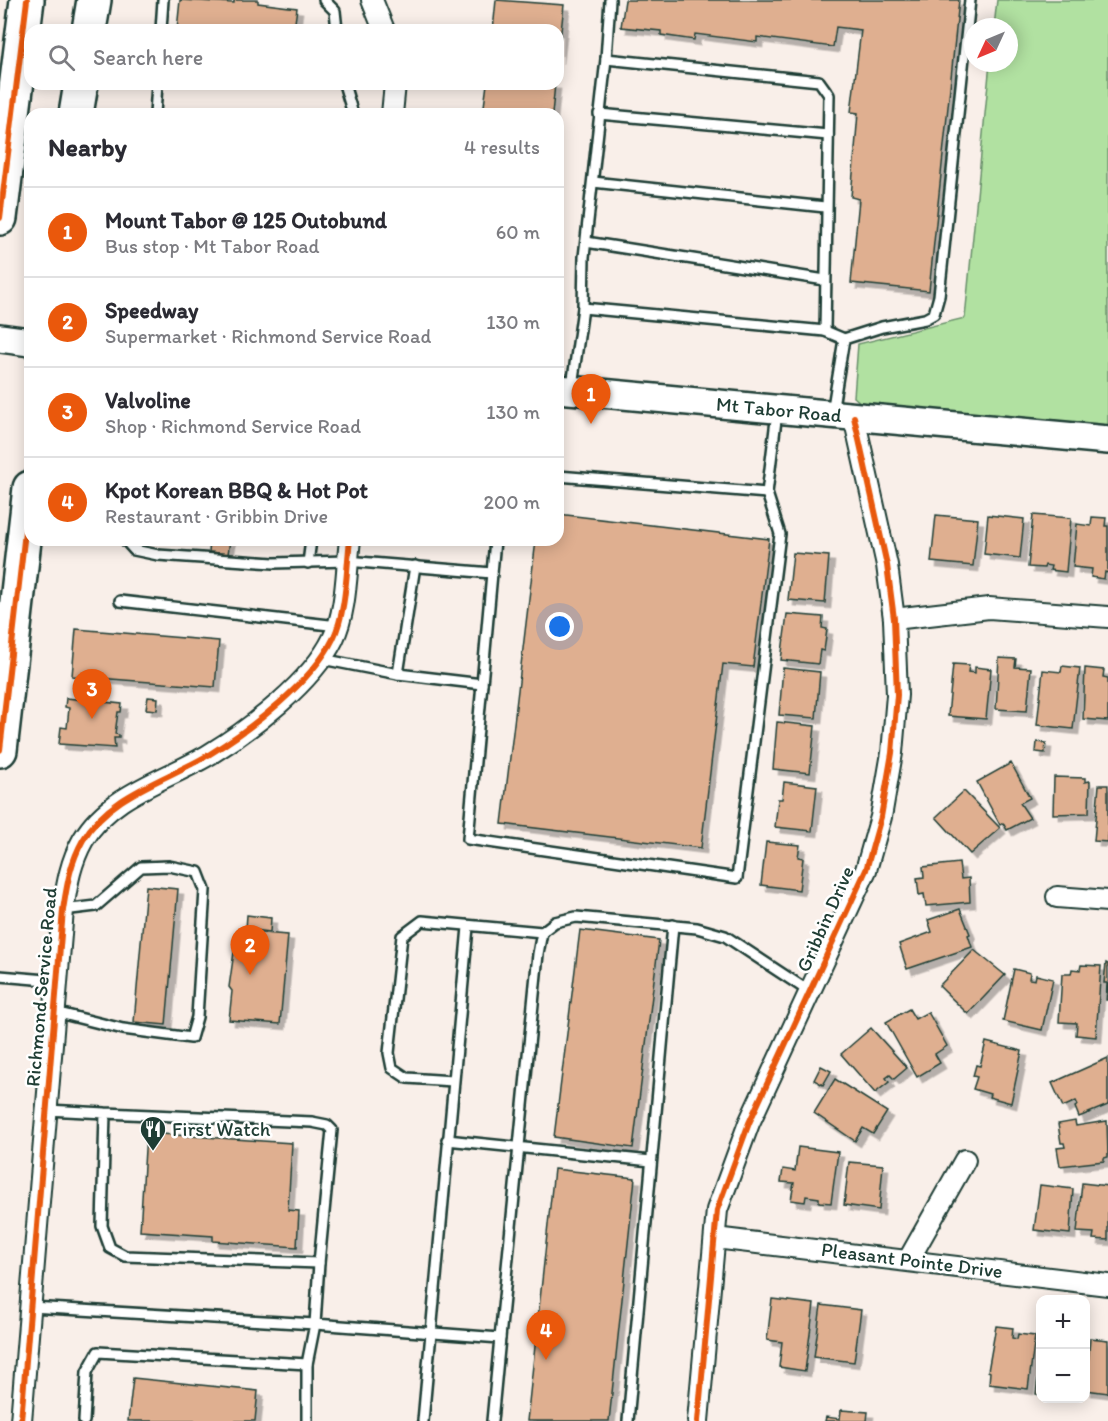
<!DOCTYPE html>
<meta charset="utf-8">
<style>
:root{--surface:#fff;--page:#f2f2f3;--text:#2b2b33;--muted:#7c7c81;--line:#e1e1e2;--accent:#ea580c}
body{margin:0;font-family:Itim,sans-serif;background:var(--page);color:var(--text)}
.controls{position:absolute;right:18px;bottom:18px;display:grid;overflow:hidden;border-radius:12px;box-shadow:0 3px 15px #0003}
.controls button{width:54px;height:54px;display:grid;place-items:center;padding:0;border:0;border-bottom:2px solid var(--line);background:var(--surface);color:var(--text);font:30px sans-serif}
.compass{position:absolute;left:964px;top:18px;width:54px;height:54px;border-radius:50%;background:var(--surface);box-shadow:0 3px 15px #0003;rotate:226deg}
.you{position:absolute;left:560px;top:627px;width:21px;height:21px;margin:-15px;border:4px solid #fff;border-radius:50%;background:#1a73e8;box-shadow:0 0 0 9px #1a73e833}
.badge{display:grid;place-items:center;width:39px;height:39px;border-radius:50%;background:var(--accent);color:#fff;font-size:20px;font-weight:700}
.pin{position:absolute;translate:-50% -50px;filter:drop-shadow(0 2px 3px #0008)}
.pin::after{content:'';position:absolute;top:32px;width:21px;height:18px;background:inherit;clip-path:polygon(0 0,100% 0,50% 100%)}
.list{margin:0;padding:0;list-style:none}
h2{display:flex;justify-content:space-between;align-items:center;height:78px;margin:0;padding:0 24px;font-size:26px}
h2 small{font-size:20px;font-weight:400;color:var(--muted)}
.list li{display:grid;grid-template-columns:39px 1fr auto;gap:18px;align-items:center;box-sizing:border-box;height:90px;padding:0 24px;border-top:2px solid var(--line)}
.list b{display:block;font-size:22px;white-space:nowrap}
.list p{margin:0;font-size:20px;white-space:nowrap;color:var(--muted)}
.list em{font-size:20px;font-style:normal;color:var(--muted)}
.icon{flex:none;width:33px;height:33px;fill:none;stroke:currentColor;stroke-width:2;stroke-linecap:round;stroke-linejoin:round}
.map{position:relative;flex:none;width:1108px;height:1421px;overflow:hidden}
.search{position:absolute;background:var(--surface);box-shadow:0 3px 15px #0003;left:24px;top:24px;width:540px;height:66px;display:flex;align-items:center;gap:15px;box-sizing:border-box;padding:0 21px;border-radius:18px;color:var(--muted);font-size:22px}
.panel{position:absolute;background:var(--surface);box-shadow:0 3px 15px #0003;left:24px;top:108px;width:540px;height:438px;border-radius:18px}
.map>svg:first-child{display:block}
</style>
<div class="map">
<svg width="1108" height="1421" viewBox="0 0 1108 1421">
<defs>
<filter id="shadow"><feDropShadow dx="5.5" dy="5.5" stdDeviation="0" flood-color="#0004"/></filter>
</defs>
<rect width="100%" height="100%" fill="#f9efe9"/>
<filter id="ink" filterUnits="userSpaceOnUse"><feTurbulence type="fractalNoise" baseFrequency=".0167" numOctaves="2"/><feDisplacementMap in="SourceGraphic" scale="12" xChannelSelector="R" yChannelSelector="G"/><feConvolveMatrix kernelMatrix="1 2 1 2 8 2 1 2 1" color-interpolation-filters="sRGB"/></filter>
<g filter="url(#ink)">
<path fill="#b1e1a1" stroke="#688f6a" stroke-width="1.5" d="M 997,0 L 1108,0 L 1108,427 L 869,410 L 854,397 L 858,344 L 965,318 L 990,63 L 1009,63 L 1009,27 L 994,27 Z"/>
<g fill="#dfaf90" stroke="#1f3d34" stroke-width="1.5" filter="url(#shadow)">
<path d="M 180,0 L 234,3 L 234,0 L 258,0 L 258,3 L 297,8 L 294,30 L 177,30 Z"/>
<path d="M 496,0 L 564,5 L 558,58 L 558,30 L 493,30 Z"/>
<path d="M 625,0 L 959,0 L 929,291 L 851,283 L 859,199 L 851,197 L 858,113 L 851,112 L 861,30 L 836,27 L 833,47 L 757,37 L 757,42 L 695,34 L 694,40 L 661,35 L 661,31 L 621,27 Z"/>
<path d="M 487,84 L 555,84 L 552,114 L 483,114 Z"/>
<path d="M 558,514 L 769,539 L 753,667 L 723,664 L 701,848 L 502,824 L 536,540 L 558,540 Z"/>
<path d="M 936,515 L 978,519 L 973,566 L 931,562 Z"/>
<path d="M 988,515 L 1024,519 L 1020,558 L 984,554 Z"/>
<path d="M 1033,515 L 1071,518 L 1066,572 L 1050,570 L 1051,566 L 1045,565 L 1044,568 L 1028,567 Z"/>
<path d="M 1092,517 L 1106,518 L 1105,526 L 1108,526 L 1108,573 L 1105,572 L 1104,579 L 1091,577 L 1092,569 L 1073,567 L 1077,524 L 1091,526 Z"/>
<path d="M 210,540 L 230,540 L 228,554 L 209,552 Z"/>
<path d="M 793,553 L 829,556 L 825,603 L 788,600 Z"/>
<path d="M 787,614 L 823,617 L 822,628 L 827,629 L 824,651 L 820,650 L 818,664 L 781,660 Z"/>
<path d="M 76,629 L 219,641 L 215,687 L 72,676 Z"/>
<path d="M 999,658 L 1016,659 L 1015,667 L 1031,668 L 1027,711 L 996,709 Z"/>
<path d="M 953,664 L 969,665 L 968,672 L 975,673 L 975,667 L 991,669 L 986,719 L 948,716 Z"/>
<path d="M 1062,666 L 1080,668 L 1073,729 L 1037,725 L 1043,670 L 1061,672 Z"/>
<path d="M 783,668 L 820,672 L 816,718 L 779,715 Z"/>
<path d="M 1085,668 L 1104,670 L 1103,677 L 1108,678 L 1108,721 L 1083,719 Z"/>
<path d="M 148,697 L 158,698 L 157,710 L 146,709 Z"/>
<path d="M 66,698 L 122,704 L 121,712 L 118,712 L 115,734 L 119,735 L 119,738 L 114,738 L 115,748 L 59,744 L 61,727 L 67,728 L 69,708 L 65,707 Z"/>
<path d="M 777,722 L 815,726 L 810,773 L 773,769 Z"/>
<path d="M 1037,742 L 1046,743 L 1045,753 L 1036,752 Z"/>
<path d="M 1011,763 L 1030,798 L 1020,803 L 1030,818 L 1007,830 L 1003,823 L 1000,825 L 977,782 Z"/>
<path d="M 1054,777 L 1085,778 L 1085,782 L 1090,781 L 1089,813 L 1053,814 Z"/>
<path d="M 784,782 L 817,786 L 812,831 L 775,827 L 778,799 L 782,799 Z"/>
<path d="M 1099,785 L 1108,785 L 1108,842 L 1094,841 Z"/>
<path d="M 964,791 L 1000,828 L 970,854 L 936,817 Z"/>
<path d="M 766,842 L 800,845 L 798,857 L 803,858 L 799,890 L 761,885 Z"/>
<path d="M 959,863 L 961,879 L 969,878 L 970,902 L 926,906 L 924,894 L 919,895 L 917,878 L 924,877 L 923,867 Z"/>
<path d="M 146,886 L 178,889 L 166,1025 L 134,1022 Z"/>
<path d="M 960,909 L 970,934 L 968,935 L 972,947 L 907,969 L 899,944 L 932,932 L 928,920 Z"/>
<path d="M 247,915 L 271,918 L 270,932 L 246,929 Z"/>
<path d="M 580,930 L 659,940 L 633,1148 L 554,1137 Z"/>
<path d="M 237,931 L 288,935 L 280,1024 L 229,1020 L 232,991 L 229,987 Z"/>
<path d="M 974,950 L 1005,975 L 968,1014 L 939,986 Z"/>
<path d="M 1106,963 L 1108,964 L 1108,1000 L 1106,1000 L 1107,983 L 1104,983 Z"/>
<path d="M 1081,965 L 1101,966 L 1096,1037 L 1076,1035 L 1077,1023 L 1059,1022 L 1062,974 L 1071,974 L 1072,969 L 1080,970 Z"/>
<path d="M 1014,969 L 1030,973 L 1029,979 L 1035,980 L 1036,975 L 1053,979 L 1042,1030 L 1003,1021 Z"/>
<path d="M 909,1009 L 915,1019 L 928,1012 L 947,1046 L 935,1054 L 940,1063 L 917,1077 L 886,1022 Z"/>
<path d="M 871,1028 L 907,1068 L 894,1079 L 890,1075 L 886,1078 L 889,1082 L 875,1093 L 841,1054 Z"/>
<path d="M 986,1042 L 1022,1051 L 1011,1103 L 989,1097 L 990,1094 L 973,1089 L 977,1077 L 973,1076 L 976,1065 L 980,1066 Z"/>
<path d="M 1108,1058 L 1108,1105 L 1079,1117 L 1075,1107 L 1078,1105 L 1076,1101 L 1063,1107 L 1052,1083 Z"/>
<path d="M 821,1066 L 831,1071 L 823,1085 L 814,1080 Z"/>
<path d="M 835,1079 L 887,1112 L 873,1134 L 863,1128 L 855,1141 L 814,1113 Z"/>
<path d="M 1075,1121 L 1076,1126 L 1107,1121 L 1108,1157 L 1104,1158 L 1104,1161 L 1060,1166 L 1057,1148 L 1065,1147 L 1064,1143 L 1061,1143 L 1058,1124 Z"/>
<path d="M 146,1133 L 292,1143 L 288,1210 L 299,1211 L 297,1247 L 213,1241 L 213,1236 L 140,1231 Z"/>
<path d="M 798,1147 L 838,1152 L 831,1203 L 819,1202 L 819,1198 L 806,1196 L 805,1202 L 791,1200 L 794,1183 L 781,1182 L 783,1169 L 795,1171 Z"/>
<path d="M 849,1162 L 883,1165 L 879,1210 L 844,1205 Z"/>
<path d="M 554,1169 L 635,1178 L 609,1421 L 527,1421 Z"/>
<path d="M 1082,1183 L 1108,1186 L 1108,1240 L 1093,1239 L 1094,1233 L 1077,1232 Z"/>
<path d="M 1040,1185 L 1073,1189 L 1070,1234 L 1034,1230 Z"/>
<path d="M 772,1299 L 814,1304 L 805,1371 L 779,1367 L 782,1342 L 767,1340 Z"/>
<path d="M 821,1305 L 861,1310 L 854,1362 L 814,1357 Z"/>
<path d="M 996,1326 L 1013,1328 L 1012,1338 L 1017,1339 L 1018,1334 L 1035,1336 L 1028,1389 L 989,1384 L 990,1372 L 988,1371 Z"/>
<path d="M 1090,1338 L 1108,1340 L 1108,1393 L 1086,1390 Z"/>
<path d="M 1040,1360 L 1040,1395 L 1036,1394 Z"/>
<path d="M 133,1378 L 258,1391 L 255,1421 L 128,1421 Z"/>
<path d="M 841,1410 L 868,1412 L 867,1421 L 825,1421 L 826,1417 L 840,1419 Z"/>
</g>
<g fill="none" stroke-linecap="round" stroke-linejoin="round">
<g stroke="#1f3d34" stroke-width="14">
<g id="lane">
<path d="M 324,0 L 335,11 L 337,30"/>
<path d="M 161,30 L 163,0"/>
<path d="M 606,59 L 610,0"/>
<path d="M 344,84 L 353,114"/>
<path d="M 155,114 L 157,84"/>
<path d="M 599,114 L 828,135"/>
<path d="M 593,182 L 825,207"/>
<path d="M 586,242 L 825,280"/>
<path d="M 583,308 L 584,257 L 606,59 L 819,81 L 829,95 L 825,331"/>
<path d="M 844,339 L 882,327 L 925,319 L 934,314 L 939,296 L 970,0"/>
<path d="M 572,386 L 583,308 L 825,331 L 844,339 L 832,413"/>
<path d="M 558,476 L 767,493 L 777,412"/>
<path d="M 125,540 L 134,550 L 158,555 L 274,563 L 347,561 L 492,573"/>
<path d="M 495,540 L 468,839 L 737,878 L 780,534 L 767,493"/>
<path d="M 308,563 L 311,540"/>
<path d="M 120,601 L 338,626"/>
<path d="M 322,659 L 398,674 L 482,684"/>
<path d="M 398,674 L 415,566"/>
<path d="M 0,976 L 58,981"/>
<path d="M 55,1012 L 123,1029 L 191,1038 L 197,1017 L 205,890 L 198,872 L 169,866 L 141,867 L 96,906 L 63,910"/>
<path d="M 453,1081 L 407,1078 L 392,1068 L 389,1053 L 402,936 L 422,921 L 542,932"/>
<path d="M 47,1110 L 105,1113 L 102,1226 L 110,1248 L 125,1256 L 319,1263 L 332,1130 L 327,1125 L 312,1122 L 105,1113"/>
<path d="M 447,1140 L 651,1161"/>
<path d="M 319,1263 L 315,1324 L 500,1338 L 538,954 L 542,932 L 555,922 L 576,917 L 697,928 L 725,936 L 810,992"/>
<path d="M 31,1307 L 315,1324 L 307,1364 L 307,1421"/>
<path d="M 84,1421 L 87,1372 L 98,1352 L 307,1364"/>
<path d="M 423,1421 L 468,927"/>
<path d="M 492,1421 L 500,1338"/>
<path d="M 628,1421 L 673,925"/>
</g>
</g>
<g stroke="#1f3d34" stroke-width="24">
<g id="street">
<path d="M 372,0 L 384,30"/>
<path d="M 392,114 L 395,84"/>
<path d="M 894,619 L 989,608 L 1108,617"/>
<path d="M 1057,897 L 1108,901"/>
<path d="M 715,1238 L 1108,1285"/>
<path d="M 909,1259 L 965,1160"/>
<path d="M 21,1421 L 63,910 C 67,885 70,863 83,840 C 110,794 167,780 210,754 C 251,729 312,682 333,639 C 347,610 346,571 350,540"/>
<path d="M 698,1421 L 717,1210 L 749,1123 L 866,870 L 881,817 L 892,753 L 897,695 L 894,619 L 887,565 L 854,417"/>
</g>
</g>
<g stroke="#1f3d34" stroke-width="32">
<g id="secondary">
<path d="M 0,338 L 30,342"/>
<path id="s1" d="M 558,389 L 1108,440"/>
</g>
</g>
<g stroke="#1f3d34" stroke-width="38">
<g id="highway">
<path d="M 89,30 L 94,0"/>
<path d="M 76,114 L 81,84"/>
<path d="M 0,218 L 27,0"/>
<path d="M 0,750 L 30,488"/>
</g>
</g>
<use href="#lane" stroke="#fff" stroke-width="9"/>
<use href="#street" stroke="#fff" stroke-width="20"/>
<use href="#secondary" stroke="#fff" stroke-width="27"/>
<use href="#highway" stroke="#fff" stroke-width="33"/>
<g stroke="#fff" stroke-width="10">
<g id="cycleway">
<path d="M 0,218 L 27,0"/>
<path d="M 0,750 L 30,488"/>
<path d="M 21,1421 L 63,910 C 67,885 70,863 83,840 C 110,794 167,780 210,754 C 251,729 312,682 333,639 C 347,610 346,571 350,540"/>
<path d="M 698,1421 L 717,1210 L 749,1123 L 866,870 L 881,817 L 892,753 L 897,695 L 894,619 L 887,565 L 854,417"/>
</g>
</g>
<use href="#cycleway" stroke="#e8590c" stroke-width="6"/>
</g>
</g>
<defs>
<g id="restaurant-pin" transform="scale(1.35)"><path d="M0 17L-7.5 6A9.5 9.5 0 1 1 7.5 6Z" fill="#1f3d34" stroke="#fff"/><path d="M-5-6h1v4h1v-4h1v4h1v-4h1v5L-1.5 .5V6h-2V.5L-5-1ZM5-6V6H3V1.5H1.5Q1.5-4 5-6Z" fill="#fff"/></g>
</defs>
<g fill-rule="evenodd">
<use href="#restaurant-pin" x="153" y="1129"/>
</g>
<g text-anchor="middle" stroke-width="5" stroke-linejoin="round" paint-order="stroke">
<g font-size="20" fill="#1f3d34" stroke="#fff">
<text dy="7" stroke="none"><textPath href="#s1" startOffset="222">Mt Tabor Road</textPath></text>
<text transform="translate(825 919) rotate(-66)" y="7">Gribbin Drive</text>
<text transform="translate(41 987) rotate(-85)" y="7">Richmond Service Road</text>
<text transform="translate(912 1260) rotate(7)" y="7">Pleasant Pointe Drive</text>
</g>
<g font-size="20" fill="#1f3d34" stroke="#fff" text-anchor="start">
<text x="172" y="1136">First Watch</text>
</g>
</g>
</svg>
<div class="controls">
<button>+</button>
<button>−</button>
</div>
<svg class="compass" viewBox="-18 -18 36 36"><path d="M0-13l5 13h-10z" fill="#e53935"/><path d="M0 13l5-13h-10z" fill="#7c7c81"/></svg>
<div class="you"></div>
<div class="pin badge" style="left:591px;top:424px">1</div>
<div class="pin badge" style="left:250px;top:975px">2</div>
<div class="pin badge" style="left:92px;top:719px">3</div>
<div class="pin badge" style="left:546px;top:1360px">4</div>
<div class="search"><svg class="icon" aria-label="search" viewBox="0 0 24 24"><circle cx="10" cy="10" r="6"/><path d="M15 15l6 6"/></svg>Search here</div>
<section class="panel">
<h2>Nearby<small>4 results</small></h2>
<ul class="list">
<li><span class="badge">1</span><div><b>Mount Tabor @ 125 Outobund</b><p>Bus stop · Mt Tabor Road</p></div><em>60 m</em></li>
<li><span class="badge">2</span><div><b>Speedway</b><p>Supermarket · Richmond Service Road</p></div><em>130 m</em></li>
<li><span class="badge">3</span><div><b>Valvoline</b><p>Shop · Richmond Service Road</p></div><em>130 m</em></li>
<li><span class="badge">4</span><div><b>Kpot Korean BBQ &amp; Hot Pot</b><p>Restaurant · Gribbin Drive</p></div><em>200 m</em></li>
</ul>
</section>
</div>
